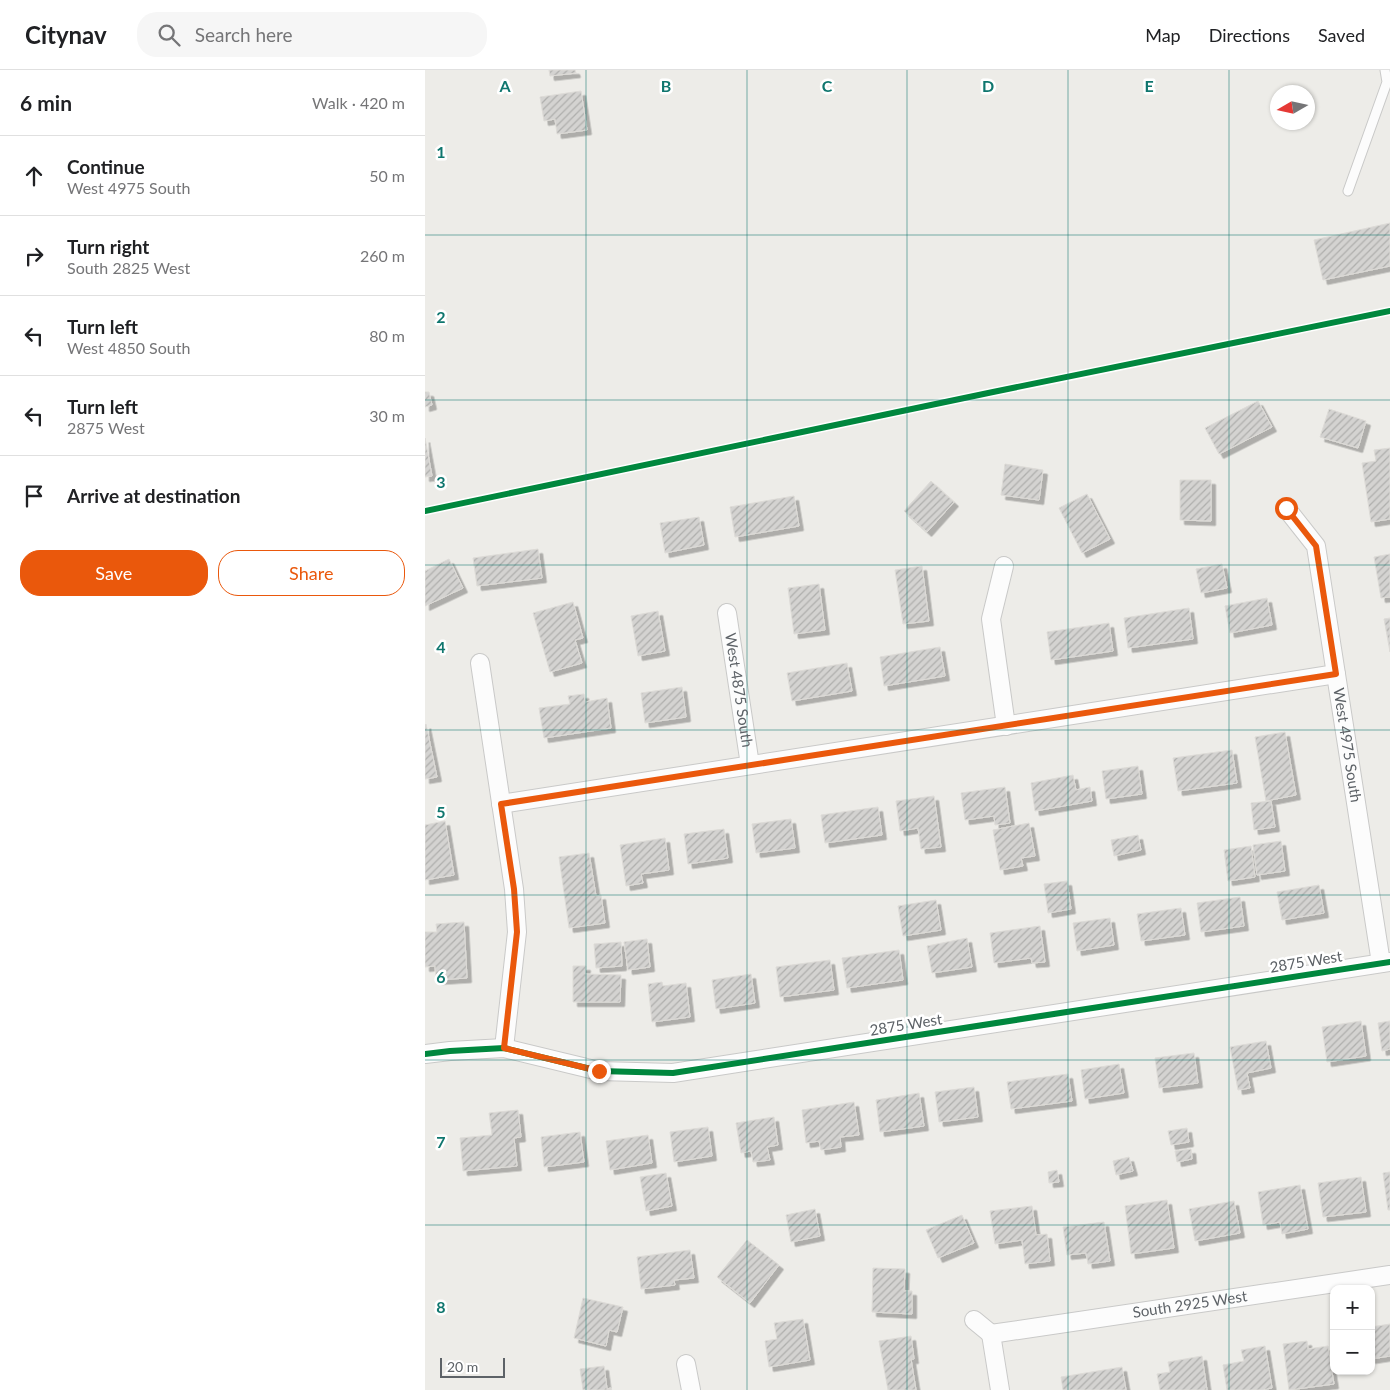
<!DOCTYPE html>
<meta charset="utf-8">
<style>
:root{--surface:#fff;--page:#f6f6f6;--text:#202124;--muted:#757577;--line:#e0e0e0;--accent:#ea580c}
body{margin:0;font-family:Lato,sans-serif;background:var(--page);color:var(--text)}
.controls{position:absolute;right:15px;bottom:15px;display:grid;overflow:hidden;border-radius:10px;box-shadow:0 1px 4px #0004}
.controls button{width:45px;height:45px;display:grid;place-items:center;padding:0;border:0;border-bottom:1px solid var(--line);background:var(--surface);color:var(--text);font:25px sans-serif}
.compass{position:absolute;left:845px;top:15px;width:45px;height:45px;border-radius:50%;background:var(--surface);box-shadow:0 1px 4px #0004;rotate:261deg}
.scale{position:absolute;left:15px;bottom:12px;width:65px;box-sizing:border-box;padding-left:5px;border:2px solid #5d6267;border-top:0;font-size:14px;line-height:18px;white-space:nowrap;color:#5d6267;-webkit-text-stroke:4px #fff;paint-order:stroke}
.stop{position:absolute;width:15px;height:15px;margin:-11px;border:4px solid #ea580c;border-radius:50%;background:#fff}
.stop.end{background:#ea580c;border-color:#fff;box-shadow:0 1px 5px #0008}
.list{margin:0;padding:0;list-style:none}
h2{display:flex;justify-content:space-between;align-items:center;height:65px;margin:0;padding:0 20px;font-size:21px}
h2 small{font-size:16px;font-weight:400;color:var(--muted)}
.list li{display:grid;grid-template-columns:32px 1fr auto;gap:15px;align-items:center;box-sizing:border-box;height:80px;padding:0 20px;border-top:1px solid var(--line)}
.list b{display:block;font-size:19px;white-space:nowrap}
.list p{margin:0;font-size:16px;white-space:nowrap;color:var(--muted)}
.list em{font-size:16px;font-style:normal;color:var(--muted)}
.actions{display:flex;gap:10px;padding:15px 20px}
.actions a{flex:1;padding:11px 0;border:1px solid var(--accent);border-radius:20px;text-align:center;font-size:18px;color:var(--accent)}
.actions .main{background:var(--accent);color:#fff}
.icon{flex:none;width:28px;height:28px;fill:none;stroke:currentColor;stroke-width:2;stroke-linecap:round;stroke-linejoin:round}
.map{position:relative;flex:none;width:965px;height:1320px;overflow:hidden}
header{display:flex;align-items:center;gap:30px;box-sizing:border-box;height:70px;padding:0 25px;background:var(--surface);border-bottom:1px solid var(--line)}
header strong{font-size:24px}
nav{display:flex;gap:28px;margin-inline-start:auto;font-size:18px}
.search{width:350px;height:45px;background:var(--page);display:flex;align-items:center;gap:12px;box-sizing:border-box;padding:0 18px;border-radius:20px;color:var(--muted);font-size:19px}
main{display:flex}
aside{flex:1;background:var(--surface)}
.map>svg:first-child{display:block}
</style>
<header>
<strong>Citynav</strong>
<div class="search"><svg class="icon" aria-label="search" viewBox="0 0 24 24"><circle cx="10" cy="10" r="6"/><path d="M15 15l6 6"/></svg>Search here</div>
<nav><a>Map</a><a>Directions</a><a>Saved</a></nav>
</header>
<main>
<aside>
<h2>6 min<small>Walk · 420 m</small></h2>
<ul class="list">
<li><svg class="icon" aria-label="ahead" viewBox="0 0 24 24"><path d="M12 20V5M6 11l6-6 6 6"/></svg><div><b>Continue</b><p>West 4975 South</p></div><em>50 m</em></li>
<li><svg class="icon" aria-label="right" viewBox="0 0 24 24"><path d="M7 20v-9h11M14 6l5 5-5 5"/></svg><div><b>Turn right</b><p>South 2825 West</p></div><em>260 m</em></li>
<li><svg class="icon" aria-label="left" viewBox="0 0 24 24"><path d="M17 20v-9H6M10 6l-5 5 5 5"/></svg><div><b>Turn left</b><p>West 4850 South</p></div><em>80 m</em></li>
<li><svg class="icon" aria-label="left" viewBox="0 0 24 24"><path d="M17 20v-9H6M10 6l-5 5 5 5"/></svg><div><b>Turn left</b><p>2875 West</p></div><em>30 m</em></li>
<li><svg class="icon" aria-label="arrive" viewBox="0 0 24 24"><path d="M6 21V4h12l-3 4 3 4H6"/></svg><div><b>Arrive at destination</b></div></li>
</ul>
<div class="actions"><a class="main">Save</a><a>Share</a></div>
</aside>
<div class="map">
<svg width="965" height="1320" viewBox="0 0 965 1320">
<defs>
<pattern id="building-hatch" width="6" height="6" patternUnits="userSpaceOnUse" patternTransform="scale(1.25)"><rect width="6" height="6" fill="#d4d3d1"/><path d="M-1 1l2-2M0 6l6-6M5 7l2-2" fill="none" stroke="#afafad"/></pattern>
<filter id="shadow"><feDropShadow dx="4.5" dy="4.5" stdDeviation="0" flood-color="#0004"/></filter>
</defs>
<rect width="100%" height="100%" fill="#edece8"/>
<g fill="url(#building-hatch)" stroke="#dddbd7" filter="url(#shadow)">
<path d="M 124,0 L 150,0 L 151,3 L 125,6 Z"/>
<path d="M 156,21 L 162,60 L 132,64 L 130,49 L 119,51 L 115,27 Z"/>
<path d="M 965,153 L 965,196 L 898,210 L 889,170 Z"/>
<path d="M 0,322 L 4,322 L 7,335 L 0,337 Z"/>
<path d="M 833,331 L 847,357 L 794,384 L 780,358 Z"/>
<path d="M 904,339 L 941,351 L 933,378 L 895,367 Z"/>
<path d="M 0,368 L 7,406 L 0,407 Z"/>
<path d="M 965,378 L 965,449 L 946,452 L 937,393 L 951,391 L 949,380 Z"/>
<path d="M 580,394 L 618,400 L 614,430 L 576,425 Z"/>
<path d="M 755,410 L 786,410 L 786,451 L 755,450 Z"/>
<path d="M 506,411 L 529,432 L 502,462 L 479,441 Z"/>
<path d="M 662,424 L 685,469 L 657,483 L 634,438 Z"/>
<path d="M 369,426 L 374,456 L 310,467 L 305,437 Z"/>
<path d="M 274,447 L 279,475 L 240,483 L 235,453 Z"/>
<path d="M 113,479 L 117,508 L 52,516 L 48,488 Z"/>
<path d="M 965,484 L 965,527 L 956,528 L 949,487 Z"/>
<path d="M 24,489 L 38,518 L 0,536 L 0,501 Z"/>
<path d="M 797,494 L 802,518 L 776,523 L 771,499 Z"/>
<path d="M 497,496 L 504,551 L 478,554 L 470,500 Z"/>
<path d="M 394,514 L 400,560 L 369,564 L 363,518 Z"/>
<path d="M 842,528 L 847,555 L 805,563 L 800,536 Z"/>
<path d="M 148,532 L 158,568 L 150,570 L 157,593 L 125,602 L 108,543 Z"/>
<path d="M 764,538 L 768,569 L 703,578 L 699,548 Z"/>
<path d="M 233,541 L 240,581 L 213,586 L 206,546 Z"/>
<path d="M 965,548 L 965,582 L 959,549 Z"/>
<path d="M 684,553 L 688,581 L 626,590 L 622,562 Z"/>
<path d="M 515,577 L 520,606 L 459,616 L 455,587 Z"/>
<path d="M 422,593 L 427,621 L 367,631 L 362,603 Z"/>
<path d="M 257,617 L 261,647 L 220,653 L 216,623 Z"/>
<path d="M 159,624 L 160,632 L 182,628 L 186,658 L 119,668 L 114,638 L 145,634 L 143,626 Z"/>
<path d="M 1,654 L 12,707 L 0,709 L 0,655 Z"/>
<path d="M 860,662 L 871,725 L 841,731 L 830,667 Z"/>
<path d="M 807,680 L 812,713 L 753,721 L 748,688 Z"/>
<path d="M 713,696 L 717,724 L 681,729 L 677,701 Z"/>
<path d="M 648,705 L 651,720 L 665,717 L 667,731 L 610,741 L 606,713 Z"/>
<path d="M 580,717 L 585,753 L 570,755 L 569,746 L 540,750 L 536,723 Z"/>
<path d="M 509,726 L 516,777 L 496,779 L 493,758 L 475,761 L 471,731 Z"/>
<path d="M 846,731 L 850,757 L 829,760 L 826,733 Z"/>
<path d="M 453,737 L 457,765 L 400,773 L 396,745 Z"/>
<path d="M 366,749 L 370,778 L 331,783 L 327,754 Z"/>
<path d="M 20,751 L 29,805 L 0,810 L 0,755 Z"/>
<path d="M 604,753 L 610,786 L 596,788 L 598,796 L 575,800 L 568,760 Z"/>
<path d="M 299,759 L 303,788 L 263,794 L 259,764 Z"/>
<path d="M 713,765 L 716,780 L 689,786 L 686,770 Z"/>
<path d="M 240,768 L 244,800 L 216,804 L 218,813 L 201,816 L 195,775 Z"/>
<path d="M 856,771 L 860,801 L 832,805 L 828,775 Z"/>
<path d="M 826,776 L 830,807 L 803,811 L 799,780 Z"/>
<path d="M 164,783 L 171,826 L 176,825 L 180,853 L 144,858 L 134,787 Z"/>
<path d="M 642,811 L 646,839 L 623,843 L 619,814 Z"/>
<path d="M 894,815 L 899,843 L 857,850 L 852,822 Z"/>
<path d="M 815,827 L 819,856 L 776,862 L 772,833 Z"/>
<path d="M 511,830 L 516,860 L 478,866 L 473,836 Z"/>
<path d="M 756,838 L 760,865 L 716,871 L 712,844 Z"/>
<path d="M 685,848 L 689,875 L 652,881 L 648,853 Z"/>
<path d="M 39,852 L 42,908 L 11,910 L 10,896 L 0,897 L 0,862 L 12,862 L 11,854 Z"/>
<path d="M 615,856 L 620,892 L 607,893 L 606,888 L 569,893 L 565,863 Z"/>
<path d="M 542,868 L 547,897 L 507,903 L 502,876 Z"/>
<path d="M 222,869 L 225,897 L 203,900 L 199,872 Z"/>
<path d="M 196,872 L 197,896 L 171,898 L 169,874 Z"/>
<path d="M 474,880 L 478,910 L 422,918 L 417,888 Z"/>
<path d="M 405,890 L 409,920 L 355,927 L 351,897 Z"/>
<path d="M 148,896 L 161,896 L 160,904 L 196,905 L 195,932 L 148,932 Z"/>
<path d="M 326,904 L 330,933 L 291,939 L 287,910 Z"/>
<path d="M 237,912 L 238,916 L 261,913 L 265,947 L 227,952 L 223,914 Z"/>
<path d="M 936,951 L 941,986 L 902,992 L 897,957 Z"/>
<path d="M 965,951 L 965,979 L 957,981 L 953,953 Z"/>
<path d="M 841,971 L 846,998 L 822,1003 L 825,1018 L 813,1020 L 805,977 Z"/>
<path d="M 769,983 L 773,1013 L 734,1018 L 730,988 Z"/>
<path d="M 694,994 L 699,1023 L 660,1029 L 656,1000 Z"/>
<path d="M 643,1004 L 647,1031 L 586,1039 L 582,1012 Z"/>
<path d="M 549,1017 L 553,1047 L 514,1052 L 510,1022 Z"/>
<path d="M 494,1023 L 499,1056 L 455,1062 L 451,1030 Z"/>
<path d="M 429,1032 L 434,1065 L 415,1067 L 416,1077 L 396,1080 L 394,1071 L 381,1073 L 377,1040 Z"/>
<path d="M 93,1040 L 96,1067 L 89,1068 L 92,1096 L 38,1101 L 35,1068 L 67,1065 L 64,1043 Z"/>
<path d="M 349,1047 L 353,1075 L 342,1077 L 345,1090 L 328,1092 L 326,1081 L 316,1083 L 311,1053 Z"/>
<path d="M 283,1057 L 287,1086 L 249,1092 L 245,1062 Z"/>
<path d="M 762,1058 L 764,1072 L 746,1075 L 743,1061 Z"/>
<path d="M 155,1062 L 159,1092 L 119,1097 L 116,1067 Z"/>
<path d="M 223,1065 L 227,1093 L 185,1100 L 181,1071 Z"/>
<path d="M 766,1079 L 767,1089 L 752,1092 L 750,1081 Z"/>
<path d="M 704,1087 L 708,1101 L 691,1105 L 688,1091 Z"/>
<path d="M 632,1100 L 634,1112 L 624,1113 L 623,1102 Z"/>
<path d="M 965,1102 L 965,1140 L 963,1140 L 958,1103 Z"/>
<path d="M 241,1103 L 247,1136 L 221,1141 L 215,1107 Z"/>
<path d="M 936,1107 L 941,1142 L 898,1147 L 893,1113 Z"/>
<path d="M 875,1115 L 883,1159 L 857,1164 L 855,1152 L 838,1155 L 833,1122 Z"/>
<path d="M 742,1130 L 749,1178 L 706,1184 L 700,1136 Z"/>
<path d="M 809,1131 L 815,1163 L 770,1171 L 764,1139 Z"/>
<path d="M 607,1136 L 611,1165 L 622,1164 L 625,1191 L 600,1194 L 597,1170 L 570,1174 L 565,1141 Z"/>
<path d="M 390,1139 L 395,1166 L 366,1172 L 361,1145 Z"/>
<path d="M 537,1145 L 549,1173 L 513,1188 L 501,1160 Z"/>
<path d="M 679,1152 L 685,1191 L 663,1194 L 661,1183 L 642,1185 L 638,1157 Z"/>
<path d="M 322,1170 L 354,1195 L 325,1233 L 292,1207 Z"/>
<path d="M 265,1180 L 269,1208 L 249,1210 L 250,1215 L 216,1219 L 212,1187 Z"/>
<path d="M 448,1198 L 480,1199 L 479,1221 L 487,1221 L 487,1244 L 447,1242 Z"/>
<path d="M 158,1228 L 198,1237 L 192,1262 L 184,1260 L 181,1276 L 149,1268 Z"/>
<path d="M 378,1249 L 385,1290 L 344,1297 L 340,1271 L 352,1269 L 349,1253 Z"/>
<path d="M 965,1254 L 965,1286 L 946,1289 L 946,1257 Z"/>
<path d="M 486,1266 L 489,1289 L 486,1289 L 491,1320 L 463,1320 L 454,1271 Z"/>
<path d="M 882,1271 L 883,1279 L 903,1276 L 909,1314 L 864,1320 L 858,1274 Z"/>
<path d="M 840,1276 L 847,1318 L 837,1320 L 802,1320 L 798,1295 L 819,1291 L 816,1280 Z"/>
<path d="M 777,1286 L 782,1320 L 735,1320 L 732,1304 L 745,1302 L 743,1292 Z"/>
<path d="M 179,1296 L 182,1319 L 186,1318 L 186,1320 L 158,1320 L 155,1299 Z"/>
<path d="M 697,1297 L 701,1320 L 638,1320 L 636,1307 Z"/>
</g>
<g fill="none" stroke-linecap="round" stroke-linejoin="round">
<g stroke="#c9c9c8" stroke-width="11">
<path id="service" d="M 923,121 L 962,12 L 960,0"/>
</g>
<g stroke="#c9c9c8" stroke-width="20">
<g id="minor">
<path id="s1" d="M 861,438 L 891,476 L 956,893"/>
<path d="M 579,496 L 566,549 L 581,656"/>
<path id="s2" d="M 302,543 L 325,695"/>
<path d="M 55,593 L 89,819 L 92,862 L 79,978"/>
<path d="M 76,734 L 911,604"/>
<path d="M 0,984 L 25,981 L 79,978 L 174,1001 L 248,1003 L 965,892"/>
<path d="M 549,1250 L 566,1264"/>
<path id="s3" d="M 566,1264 L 965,1205"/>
<path d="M 566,1264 L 575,1320"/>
<path d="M 261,1294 L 266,1320"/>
</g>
</g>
<use href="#service" stroke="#fcfcfc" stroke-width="9"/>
<use href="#minor" stroke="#fcfcfc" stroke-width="18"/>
<g stroke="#fff" stroke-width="9">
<g id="cycleway">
<path d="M 0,441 L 568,322 L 965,241"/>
<path d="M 0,984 L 25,981 L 79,978 L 174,1001 L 248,1003 L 965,892"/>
</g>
</g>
<use href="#cycleway" stroke="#00873e" stroke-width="6"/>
</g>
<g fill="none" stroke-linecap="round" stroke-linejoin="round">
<path stroke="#ea580c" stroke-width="6" d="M 174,1001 L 79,978 L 92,862 L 89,819 L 76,734 L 911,604 L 891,476 L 861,438"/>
</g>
<path fill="none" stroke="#0f766e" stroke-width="1" stroke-opacity="0.55" d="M 161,0 L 161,1320M 322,0 L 322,1320M 482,0 L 482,1320M 643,0 L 643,1320M 804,0 L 804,1320M 0,165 L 965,165M 0,330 L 965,330M 0,495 L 965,495M 0,660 L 965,660M 0,825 L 965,825M 0,990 L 965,990M 0,1155 L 965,1155"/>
<g text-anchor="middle" stroke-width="5" stroke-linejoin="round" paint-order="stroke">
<g font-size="15" fill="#5d6267" stroke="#fff">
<text dy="5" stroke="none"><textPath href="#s2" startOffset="78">West 4875 South</textPath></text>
<text dy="5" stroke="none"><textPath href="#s1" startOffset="250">West 4975 South</textPath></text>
<text transform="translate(881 892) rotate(-9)" y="5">2875 West</text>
<text transform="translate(481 955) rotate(-9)" y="5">2875 West</text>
<text dy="5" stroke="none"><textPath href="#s3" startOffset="201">South 2925 West</textPath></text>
</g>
</g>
<g font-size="16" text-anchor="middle" font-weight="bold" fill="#0f766e" stroke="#fff" stroke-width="5" stroke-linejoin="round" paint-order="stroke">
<text x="80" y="22">A</text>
<text x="241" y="22">B</text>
<text x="402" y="22">C</text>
<text x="563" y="22">D</text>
<text x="724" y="22">E</text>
<text x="16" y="88">1</text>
<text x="16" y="253">2</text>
<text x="16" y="418">3</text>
<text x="16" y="583">4</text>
<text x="16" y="748">5</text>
<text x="16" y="913">6</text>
<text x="16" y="1078">7</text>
<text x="16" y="1243">8</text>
</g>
</svg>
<div class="controls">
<button>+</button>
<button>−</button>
</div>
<svg class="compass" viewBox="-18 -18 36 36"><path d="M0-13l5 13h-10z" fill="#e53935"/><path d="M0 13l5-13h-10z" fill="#757577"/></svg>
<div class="scale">20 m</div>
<div class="stop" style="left:861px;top:438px"></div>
<div class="stop end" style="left:174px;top:1001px"></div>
</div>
</main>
